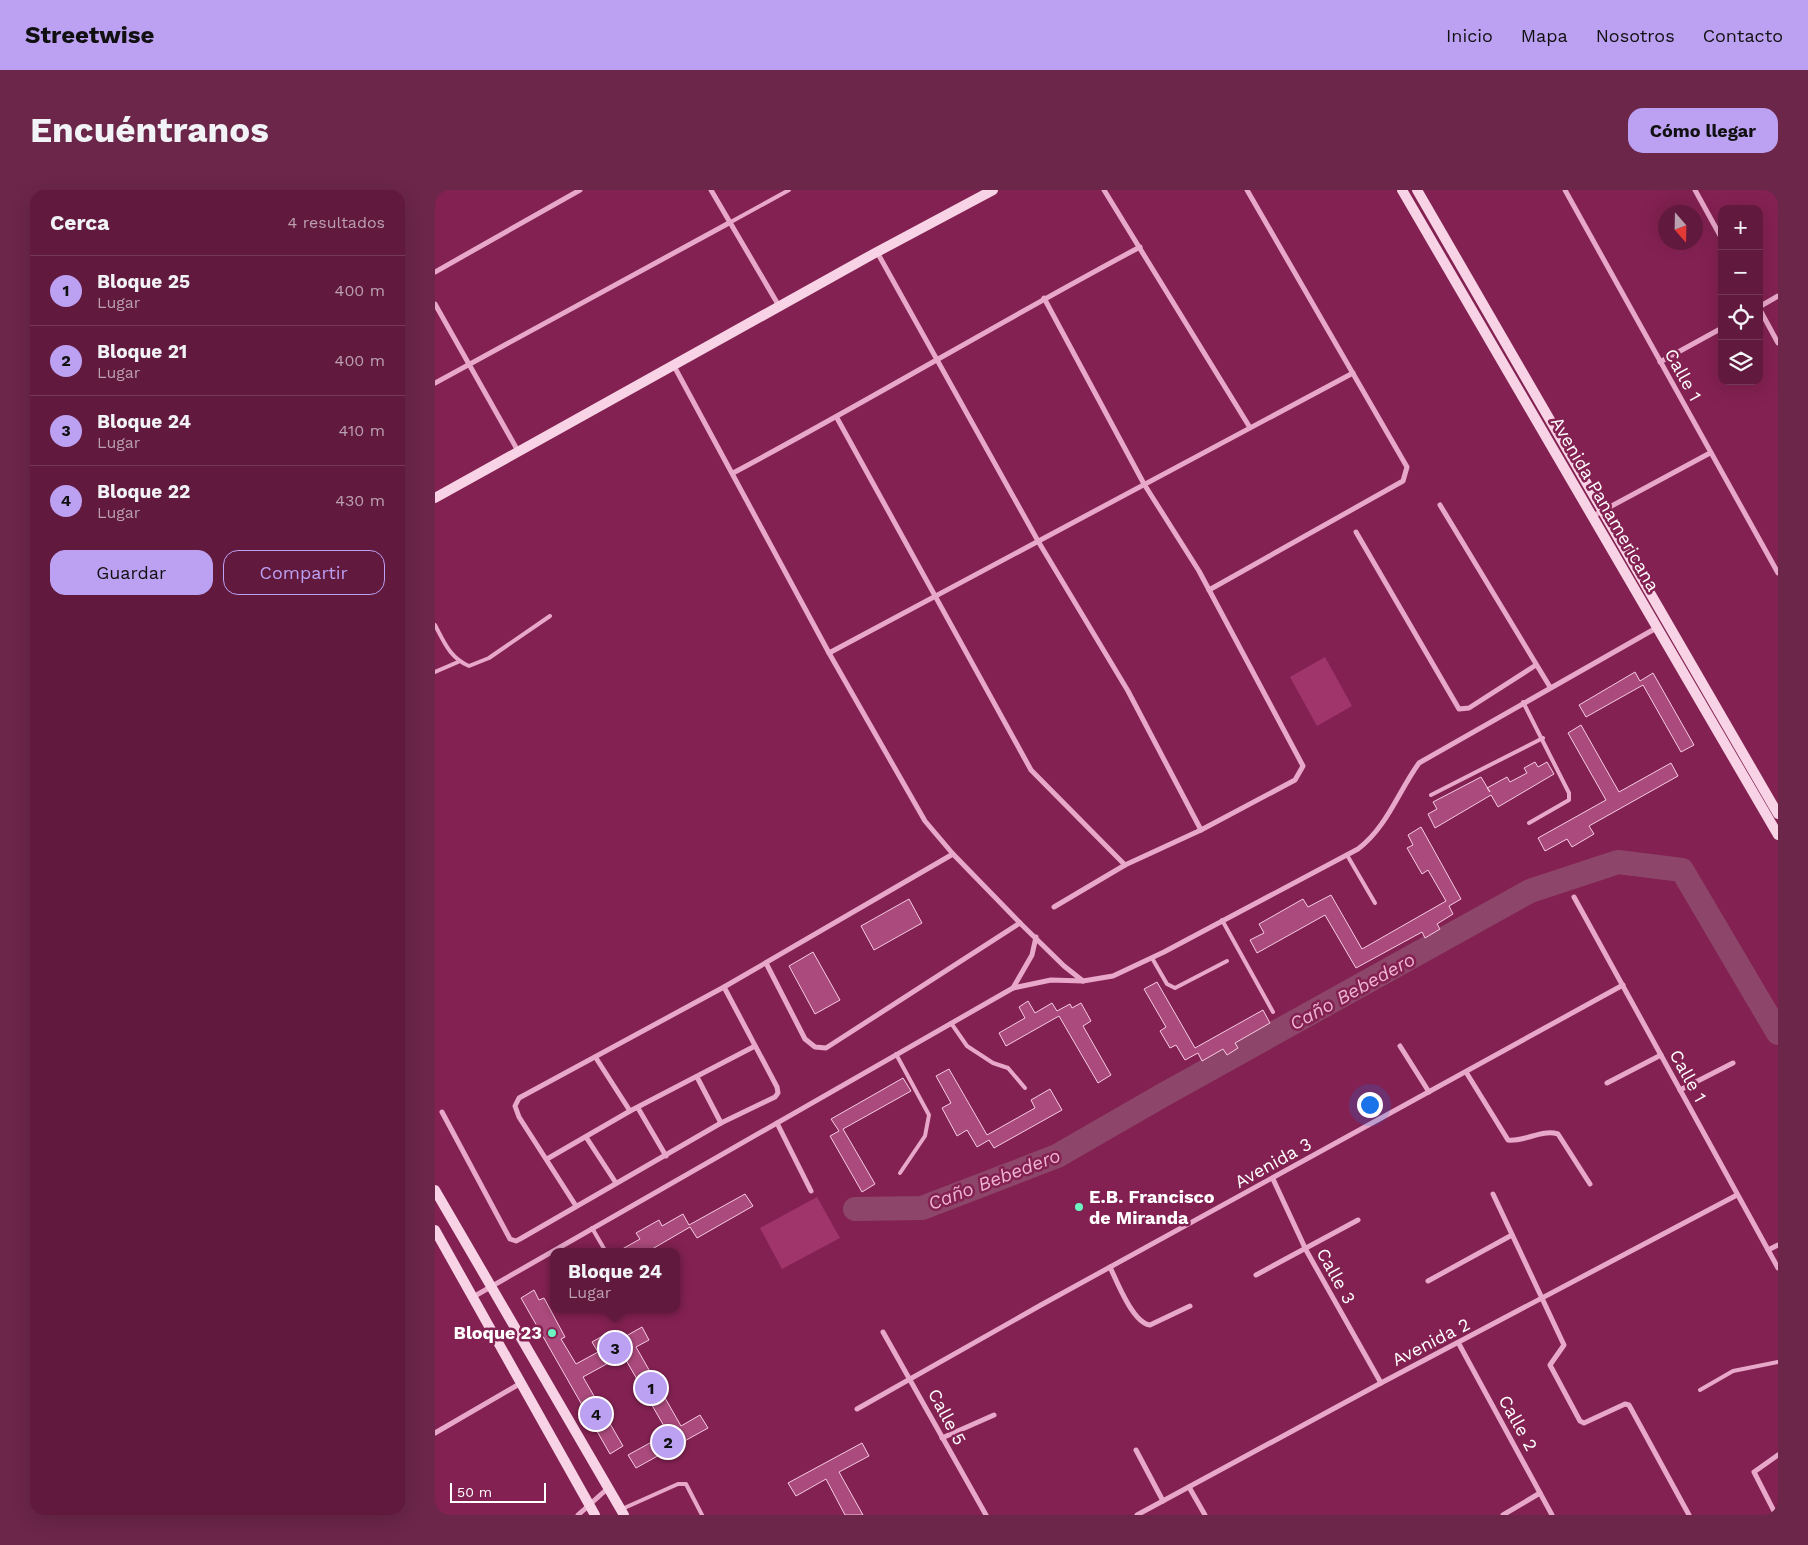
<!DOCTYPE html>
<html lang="es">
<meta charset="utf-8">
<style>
:root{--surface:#62193e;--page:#6b2649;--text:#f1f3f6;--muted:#bba0b0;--line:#763858;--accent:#bca0f2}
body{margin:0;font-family:"Work Sans",sans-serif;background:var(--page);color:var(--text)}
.controls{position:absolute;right:15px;top:15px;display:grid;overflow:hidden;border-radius:10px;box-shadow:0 5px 20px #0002}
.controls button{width:45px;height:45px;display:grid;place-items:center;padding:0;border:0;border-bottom:1px solid var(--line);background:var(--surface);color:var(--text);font:25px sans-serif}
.compass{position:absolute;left:1223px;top:15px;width:45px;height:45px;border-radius:50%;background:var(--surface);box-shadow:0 5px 20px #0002;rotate:160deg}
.scale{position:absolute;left:15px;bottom:12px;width:96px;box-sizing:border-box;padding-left:5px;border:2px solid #fff;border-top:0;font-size:14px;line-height:18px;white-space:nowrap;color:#fff;-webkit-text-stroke:4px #832152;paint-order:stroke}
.you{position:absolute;left:934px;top:914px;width:18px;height:18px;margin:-12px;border:4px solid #fff;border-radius:50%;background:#1a73e8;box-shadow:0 0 0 8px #1a73e833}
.badge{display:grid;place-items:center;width:32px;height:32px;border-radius:50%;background:var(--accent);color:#111;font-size:16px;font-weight:700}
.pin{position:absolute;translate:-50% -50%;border:2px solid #fff;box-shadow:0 1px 5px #0006}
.popup{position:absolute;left:115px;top:1058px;width:130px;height:65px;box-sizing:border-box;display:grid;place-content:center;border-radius:10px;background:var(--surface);filter:drop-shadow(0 1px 4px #0005);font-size:16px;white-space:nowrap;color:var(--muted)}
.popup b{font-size:19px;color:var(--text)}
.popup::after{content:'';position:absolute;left:50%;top:100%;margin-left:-10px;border:10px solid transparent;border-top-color:var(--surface)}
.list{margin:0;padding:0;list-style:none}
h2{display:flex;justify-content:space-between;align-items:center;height:65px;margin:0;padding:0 20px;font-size:21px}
h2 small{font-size:16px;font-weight:400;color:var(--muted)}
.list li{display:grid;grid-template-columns:32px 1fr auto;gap:15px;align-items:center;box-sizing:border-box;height:70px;padding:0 20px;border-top:1px solid var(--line)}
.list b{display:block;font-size:19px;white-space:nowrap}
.list p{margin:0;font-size:16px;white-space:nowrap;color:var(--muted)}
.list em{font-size:16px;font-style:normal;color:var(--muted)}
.actions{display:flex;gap:10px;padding:15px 20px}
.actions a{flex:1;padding:11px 0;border:1px solid var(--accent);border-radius:15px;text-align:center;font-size:18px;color:var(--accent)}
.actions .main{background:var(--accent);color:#111}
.icon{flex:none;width:28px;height:28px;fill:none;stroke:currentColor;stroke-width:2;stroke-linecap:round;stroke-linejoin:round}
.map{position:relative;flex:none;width:1343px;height:1325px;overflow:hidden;border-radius:15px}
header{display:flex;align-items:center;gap:30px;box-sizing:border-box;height:70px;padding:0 25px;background:var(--accent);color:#111}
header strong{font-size:24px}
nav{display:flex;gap:28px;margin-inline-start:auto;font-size:18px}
.intro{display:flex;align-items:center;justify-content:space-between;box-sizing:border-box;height:120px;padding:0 30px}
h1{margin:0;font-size:35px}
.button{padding:12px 22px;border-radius:15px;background:var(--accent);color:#111;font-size:18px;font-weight:700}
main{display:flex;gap:30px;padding:0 30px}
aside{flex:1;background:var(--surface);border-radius:15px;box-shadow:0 5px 20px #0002}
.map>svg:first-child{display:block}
</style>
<header>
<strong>Streetwise</strong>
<nav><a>Inicio</a><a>Mapa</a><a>Nosotros</a><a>Contacto</a></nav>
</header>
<div class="intro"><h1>Encuéntranos</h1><a class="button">Cómo llegar</a></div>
<main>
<aside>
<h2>Cerca<small>4 resultados</small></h2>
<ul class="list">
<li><span class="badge">1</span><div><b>Bloque 25</b><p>Lugar</p></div><em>400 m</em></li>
<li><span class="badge">2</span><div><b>Bloque 21</b><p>Lugar</p></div><em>400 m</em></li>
<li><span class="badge">3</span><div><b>Bloque 24</b><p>Lugar</p></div><em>410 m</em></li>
<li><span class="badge">4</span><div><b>Bloque 22</b><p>Lugar</p></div><em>430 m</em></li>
</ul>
<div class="actions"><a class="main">Guardar</a><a>Compartir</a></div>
</aside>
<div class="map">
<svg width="1343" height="1325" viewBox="0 0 1343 1325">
<rect width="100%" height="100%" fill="#832152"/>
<g fill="#a0356c">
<path d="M 890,467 L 917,516 L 882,536 L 855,487 Z"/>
<path d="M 382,1007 L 405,1048 L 347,1079 L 325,1038 Z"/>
</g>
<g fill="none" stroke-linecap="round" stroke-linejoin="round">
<path stroke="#8d4669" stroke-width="24" d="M 420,1019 L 487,1018 L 622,966 L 728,905 L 1095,701 L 1183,672 L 1247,680 L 1343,843"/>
</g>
<g fill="#ab4a7c" stroke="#f6cce2">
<path d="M 1200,482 L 1205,491 L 1218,483 L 1259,555 L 1246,562 L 1208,495 L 1151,527 L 1144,515 Z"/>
<path d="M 1146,535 L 1184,602 L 1236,573 L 1243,586 L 1154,636 L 1159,644 L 1137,657 L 1132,649 L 1110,661 L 1103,648 L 1171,610 L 1133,543 Z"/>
<path d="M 1100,572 L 1103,577 L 1112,572 L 1119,584 L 1063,617 L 1056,605 L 1000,638 L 993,624 L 1002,619 L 998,612 L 1046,587 L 1055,602 L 1052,598 L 1072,587 L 1075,592 L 1092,583 L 1089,578 Z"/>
<path d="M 986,637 L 1026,709 L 1014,716 L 1018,724 L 1002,734 L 1005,739 L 990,748 L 987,742 L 921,778 L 890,725 L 822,763 L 815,750 L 829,743 L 824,734 L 868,709 L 873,717 L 896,705 L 927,759 L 1011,711 L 993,680 L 987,684 L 972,658 L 978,655 L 973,645 Z"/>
<path d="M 474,709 L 487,733 L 439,760 L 426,736 Z"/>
<path d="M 378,762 L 405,810 L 380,824 L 354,776 Z"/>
<path d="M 722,792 L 760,858 L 828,820 L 835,833 L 800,853 L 803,858 L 792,865 L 788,859 L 767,871 L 763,863 L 750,870 L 741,855 L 735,858 L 725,841 L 731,837 L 709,799 Z"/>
<path d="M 593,811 L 600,823 L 617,813 L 622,821 L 635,814 L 637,818 L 646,813 L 656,831 L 648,836 L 676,885 L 663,893 L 624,826 L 571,856 L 564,843 L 590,828 L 584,817 Z"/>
<path d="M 514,879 L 552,945 L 600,918 L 596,910 L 615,899 L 627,920 L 559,958 L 554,950 L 542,957 L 532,940 L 522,946 L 507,918 L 516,913 L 501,886 Z"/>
<path d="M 468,888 L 476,901 L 408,939 L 440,994 L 427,1002 L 395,946 L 404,941 L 396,929 Z"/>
<path d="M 310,1004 L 318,1016 L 262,1048 L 255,1037 L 212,1062 L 182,1062 L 205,1049 L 201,1043 L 224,1030 L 227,1036 L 248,1024 L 254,1035 Z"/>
<path d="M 99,1100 L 104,1110 L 109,1108 L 130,1147 L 126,1149 L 141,1174 L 163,1162 L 157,1152 L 171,1144 L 177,1154 L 207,1137 L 214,1150 L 201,1157 L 246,1236 L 265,1225 L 273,1238 L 201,1278 L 193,1265 L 233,1243 L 188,1165 L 148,1187 L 188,1256 L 175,1264 L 86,1108 Z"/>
<path d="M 427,1253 L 434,1266 L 404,1282 L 428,1325 L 410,1325 L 391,1289 L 361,1306 L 353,1293 Z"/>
</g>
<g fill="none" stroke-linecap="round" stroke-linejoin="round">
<g stroke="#e8a8ca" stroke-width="4">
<path d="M 294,33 L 354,0"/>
<path d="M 0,435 C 9,452 15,468 34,476 L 54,468 L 115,426"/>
<path d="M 0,482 L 23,472"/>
<path d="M 1088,512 L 1134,603 L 1134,610 L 1094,633"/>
<path d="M 996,605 L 1108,548"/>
<path d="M 912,665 L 940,713"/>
<path d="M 787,730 L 838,822"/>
<path d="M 717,768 L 732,794 L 740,798 L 792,771"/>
<path d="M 516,833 L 532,856 L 558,873 L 573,878 L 590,898"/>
<path d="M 461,864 L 494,925 L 490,946 L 465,983"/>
<path d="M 157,1038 L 171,1062"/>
<path d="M 1265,1200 L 1298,1181 L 1343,1172"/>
<path d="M 187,1319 L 243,1294 L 251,1294 L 267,1325"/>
</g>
<g stroke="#e8a8ca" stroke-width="5">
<path d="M 276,0 L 344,116"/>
<path d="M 669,0 L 814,236"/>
<path d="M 1130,0 L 1343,383"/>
<path d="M 1260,0 L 1287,49"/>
<path d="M 442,62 L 603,351 L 693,501 L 766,640"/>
<path d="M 0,82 L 145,0"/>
<path d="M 609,108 L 709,294 L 764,381 L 868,576 L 860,590 L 766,640 L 690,675 L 619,717"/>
<path d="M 0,114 L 83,261"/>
<path d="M 1324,117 L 1343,106"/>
<path d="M 1324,118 L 1343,153"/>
<path d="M 1225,172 L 1287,138"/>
<path d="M 239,176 L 394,463 L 490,631 L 518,664 L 585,733 L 629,776 L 648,791"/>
<path d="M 0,193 L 294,33"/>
<path d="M 402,228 L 596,580 L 690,675"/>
<path d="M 298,283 C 435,210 568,130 705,57"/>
<path d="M 1005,315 L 1115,497"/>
<path d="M 1158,326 L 1275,263"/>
<path d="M 921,342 L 1024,519 L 1034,518 L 1101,475"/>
<path d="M 774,400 L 968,291 L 972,277 L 812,0"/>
<path d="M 394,463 L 918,183"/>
<path d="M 1139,707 L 1343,1078"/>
<path d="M 331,773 L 370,849 L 380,857 L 391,858 L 585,733"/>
<path d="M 578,798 L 597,765 L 601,747"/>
<path d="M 965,856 L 994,902"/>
<path d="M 161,868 L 195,921"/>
<path d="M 1031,882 L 1073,950 C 1090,952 1106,939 1123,944 L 1155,994"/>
<path d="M 262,887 L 286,933"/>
<path d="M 1172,893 L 1226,865"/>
<path d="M 1245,900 L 1298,873"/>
<path d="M 203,918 L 231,966"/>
<path d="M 7,922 L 75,1049 L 81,1051 L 85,1049 L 286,933 L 340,907 L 343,903 L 342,897 L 289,797"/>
<path d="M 342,933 L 376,1001"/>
<path d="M 151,947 L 181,993"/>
<path d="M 112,969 L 195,921 L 320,856"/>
<path d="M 838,989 L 871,1060 L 946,1193"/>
<path d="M 1058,1004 L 1129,1155 L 1115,1175 L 1145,1231 L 1149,1233 L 1190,1214 L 1194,1215 L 1254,1325"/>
<path d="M 141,1016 L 84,927 L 80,916 L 84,908 L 289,797 L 518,664"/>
<path d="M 1333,1060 L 1343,1055"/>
<path d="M 675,1077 C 682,1092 698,1133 715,1135 L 755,1116"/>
<path d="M 821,1085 L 923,1030"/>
<path d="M 993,1091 L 1077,1045"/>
<path d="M 38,1107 L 578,798 L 616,790 L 648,791 L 678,786 L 729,762 L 923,659 C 952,637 963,602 984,573 L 1223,437"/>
<path d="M 448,1142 L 551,1325"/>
<path d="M 1024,1154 L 1117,1325"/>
<path d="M 422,1219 L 606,1115 L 1188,795"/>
<path d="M 0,1243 L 86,1193"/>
<path d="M 507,1248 L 559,1225"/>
<path d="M 701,1260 L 728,1311"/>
<path d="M 754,1297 L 770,1325"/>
<path d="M 143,1325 L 172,1299"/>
<path d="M 702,1325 L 946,1193 L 1302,1005"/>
<path d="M 1068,1325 L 1105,1303"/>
<path d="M 1341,1325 L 1319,1282 L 1343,1265"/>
</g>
<g stroke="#f7d3e5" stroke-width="10">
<path d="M 967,0 L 1343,645"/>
<path d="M 982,0 L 1343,624"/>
<path d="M 0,308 L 440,63 L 558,0"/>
<path d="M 0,1000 L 189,1325"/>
<path d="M 0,1040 L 160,1325"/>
</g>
</g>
<g fill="#6af5c3" stroke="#832152" stroke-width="2">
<circle cx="644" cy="1017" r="5"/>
<circle cx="117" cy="1143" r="5"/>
</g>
<g text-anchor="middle" stroke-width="5" stroke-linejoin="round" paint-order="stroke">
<g font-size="18" fill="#fff" stroke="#832152">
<text transform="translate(1248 185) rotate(61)" y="6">Calle 1</text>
<text transform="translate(1170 314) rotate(60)" y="6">Avenida Panamericana</text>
<text transform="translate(1253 886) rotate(61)" y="6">Calle 1</text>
<text transform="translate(838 973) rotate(-29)" y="6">Avenida 3</text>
<text transform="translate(901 1086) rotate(61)" y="6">Calle 3</text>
<text transform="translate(996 1152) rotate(-27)" y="6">Avenida 2</text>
<text transform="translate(512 1227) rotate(62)" y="6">Calle 5</text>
<text transform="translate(1083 1233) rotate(61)" y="6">Calle 2</text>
</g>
<g font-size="18" font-weight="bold" fill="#fff" stroke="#832152" text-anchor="start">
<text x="654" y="1013">E.B. Francisco<tspan x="654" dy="21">de Miranda</tspan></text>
<text x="107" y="1149" text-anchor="end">Bloque 23</text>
</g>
<g font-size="19" font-style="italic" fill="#f0b4d3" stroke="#832152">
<text transform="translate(917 801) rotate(-29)" y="7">Caño Bebedero</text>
<text transform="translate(559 989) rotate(-21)" y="7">Caño Bebedero</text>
</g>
</g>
</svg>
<div class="controls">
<button>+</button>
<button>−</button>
<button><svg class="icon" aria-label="locate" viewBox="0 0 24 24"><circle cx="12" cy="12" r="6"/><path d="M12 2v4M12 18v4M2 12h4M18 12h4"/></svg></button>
<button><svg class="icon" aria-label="layers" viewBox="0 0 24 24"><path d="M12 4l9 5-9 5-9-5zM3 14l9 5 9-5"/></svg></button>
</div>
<svg class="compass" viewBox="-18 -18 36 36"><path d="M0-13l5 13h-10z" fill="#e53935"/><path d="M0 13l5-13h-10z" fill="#bba0b0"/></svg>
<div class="scale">50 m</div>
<div class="you"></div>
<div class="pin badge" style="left:216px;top:1198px">1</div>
<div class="pin badge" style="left:233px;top:1252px">2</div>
<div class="pin badge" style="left:180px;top:1158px">3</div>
<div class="popup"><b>Bloque 24</b>Lugar</div>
<div class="pin badge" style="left:161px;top:1224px">4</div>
</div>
</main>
